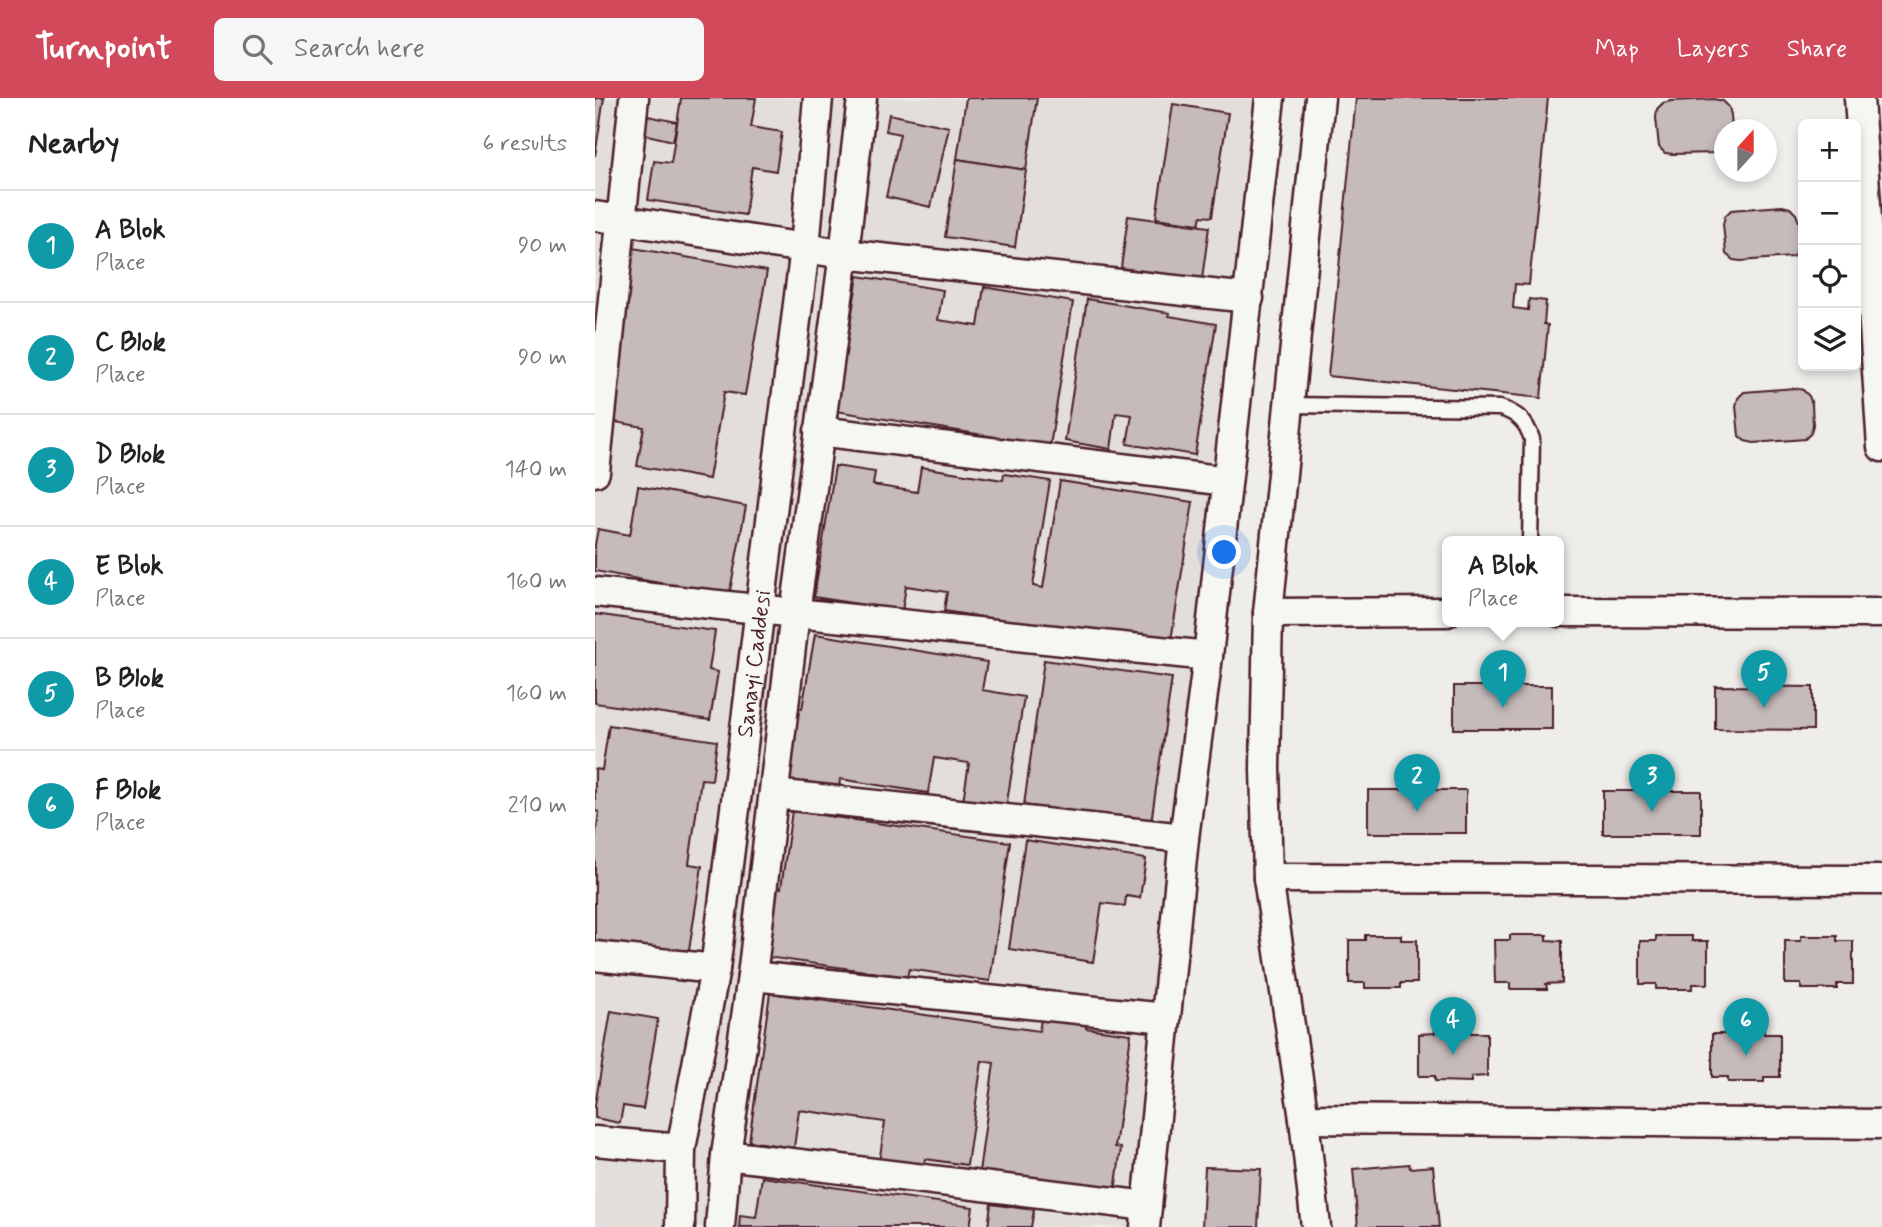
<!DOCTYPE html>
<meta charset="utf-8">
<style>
:root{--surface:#fff;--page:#f6f6f6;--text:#222;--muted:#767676;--line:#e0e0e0;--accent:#d1495b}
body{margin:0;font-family:Mynerve,sans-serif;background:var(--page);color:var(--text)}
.controls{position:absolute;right:21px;top:21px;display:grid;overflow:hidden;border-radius:10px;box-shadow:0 4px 10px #0003}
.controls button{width:63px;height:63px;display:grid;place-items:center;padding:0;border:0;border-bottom:2px solid var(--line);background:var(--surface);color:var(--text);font:35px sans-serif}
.compass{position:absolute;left:1119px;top:21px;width:63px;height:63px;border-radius:50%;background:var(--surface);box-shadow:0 4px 10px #0003;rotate:21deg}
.you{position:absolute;left:630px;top:455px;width:24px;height:24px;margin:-18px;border:5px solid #fff;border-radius:50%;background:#1a73e8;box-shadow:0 0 0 10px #1a73e833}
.badge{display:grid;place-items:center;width:46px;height:46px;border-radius:50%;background:var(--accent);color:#fff;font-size:23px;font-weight:700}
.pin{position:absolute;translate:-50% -58px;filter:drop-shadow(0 2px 4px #0008)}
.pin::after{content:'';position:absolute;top:37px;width:24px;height:21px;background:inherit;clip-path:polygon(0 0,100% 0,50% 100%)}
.popup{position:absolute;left:847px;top:438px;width:122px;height:91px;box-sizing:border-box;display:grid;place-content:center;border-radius:10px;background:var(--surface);filter:drop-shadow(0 2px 5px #0005);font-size:23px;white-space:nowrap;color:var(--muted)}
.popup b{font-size:26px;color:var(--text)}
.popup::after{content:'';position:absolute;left:50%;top:100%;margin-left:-14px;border:14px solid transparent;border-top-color:var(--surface)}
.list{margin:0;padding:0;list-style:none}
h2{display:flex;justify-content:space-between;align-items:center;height:91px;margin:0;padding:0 28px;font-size:30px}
h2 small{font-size:23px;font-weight:400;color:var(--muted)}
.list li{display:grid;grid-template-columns:46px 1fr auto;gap:21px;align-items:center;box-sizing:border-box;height:112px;padding:0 28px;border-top:2px solid var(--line)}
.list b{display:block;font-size:26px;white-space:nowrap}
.list p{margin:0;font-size:23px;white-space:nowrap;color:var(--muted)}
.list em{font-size:23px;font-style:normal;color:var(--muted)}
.icon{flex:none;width:38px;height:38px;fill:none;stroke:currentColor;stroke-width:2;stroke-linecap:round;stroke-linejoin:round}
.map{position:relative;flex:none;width:1287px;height:1129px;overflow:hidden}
header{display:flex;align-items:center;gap:42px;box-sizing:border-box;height:98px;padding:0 35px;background:var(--accent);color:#fff}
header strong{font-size:33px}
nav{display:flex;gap:38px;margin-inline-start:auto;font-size:24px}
.search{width:490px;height:63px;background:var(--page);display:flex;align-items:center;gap:18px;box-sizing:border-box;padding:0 24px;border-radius:10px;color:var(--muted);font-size:26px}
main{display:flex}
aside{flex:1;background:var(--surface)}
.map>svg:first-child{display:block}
</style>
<header>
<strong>Turnpoint</strong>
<div class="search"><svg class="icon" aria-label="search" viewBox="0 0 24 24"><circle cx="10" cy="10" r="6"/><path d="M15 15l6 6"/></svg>Search here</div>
<nav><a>Map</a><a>Layers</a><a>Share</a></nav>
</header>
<main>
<aside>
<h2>Nearby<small>6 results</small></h2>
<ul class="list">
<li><span class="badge" style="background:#0f9aa8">1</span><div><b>A Blok</b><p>Place</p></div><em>90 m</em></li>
<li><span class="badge" style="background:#0f9aa8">2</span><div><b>C Blok</b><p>Place</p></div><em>90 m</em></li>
<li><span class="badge" style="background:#0f9aa8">3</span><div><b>D Blok</b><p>Place</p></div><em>140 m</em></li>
<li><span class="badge" style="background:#0f9aa8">4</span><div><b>E Blok</b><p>Place</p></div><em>160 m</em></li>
<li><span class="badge" style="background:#0f9aa8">5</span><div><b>B Blok</b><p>Place</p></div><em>160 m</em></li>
<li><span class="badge" style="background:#0f9aa8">6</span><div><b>F Blok</b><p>Place</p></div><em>210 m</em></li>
</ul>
</aside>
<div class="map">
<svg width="1287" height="1129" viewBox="0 0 1287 1129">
<rect width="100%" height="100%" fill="#efedea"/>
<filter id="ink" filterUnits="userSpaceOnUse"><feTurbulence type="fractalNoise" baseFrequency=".0143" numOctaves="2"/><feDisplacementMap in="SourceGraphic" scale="14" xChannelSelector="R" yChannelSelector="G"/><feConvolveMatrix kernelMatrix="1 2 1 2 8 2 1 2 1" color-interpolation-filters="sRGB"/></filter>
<g filter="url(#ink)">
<path fill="#e3dedc" d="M 0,0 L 692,0 L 578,906 L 556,1129 L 0,1129 Z"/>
<g fill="#c6babb" stroke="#4a1f2b" stroke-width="2">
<path d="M 0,0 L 9,0 L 0,58 Z"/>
<path d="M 86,0 L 161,0 L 156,29 L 187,34 L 181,73 L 157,69 L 150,117 L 53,102 L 59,63 L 76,65 Z"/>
<path d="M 371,0 L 442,0 L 431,72 L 362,61 Z"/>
<path d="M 761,0 L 953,0 L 934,187 L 920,186 L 918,210 L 933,212 L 934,201 L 951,203 L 949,226 L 953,227 L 946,300 L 733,278 Z"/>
<path d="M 1119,1 L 1128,3 L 1134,9 L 1136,17 L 1137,32 L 1129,32 L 1129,52 L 1122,55 L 1078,56 L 1070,55 L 1064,49 L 1061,20 L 1062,11 L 1068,5 L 1076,3 Z"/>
<path d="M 578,6 L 633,15 L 617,119 L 606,118 L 604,126 L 561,120 Z"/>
<path d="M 294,16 L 354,29 L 336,109 L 291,99 L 305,36 L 291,33 Z"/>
<path d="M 48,17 L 82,24 L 78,43 L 44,35 Z"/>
<path d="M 362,61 L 431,72 L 420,149 L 350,139 Z"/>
<path d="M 1187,108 L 1195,110 L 1201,116 L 1204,124 L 1205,145 L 1203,153 L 1197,159 L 1146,163 L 1138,162 L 1131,156 L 1128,126 L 1130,118 L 1136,112 Z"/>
<path d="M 533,118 L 614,129 L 607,181 L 526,170 Z"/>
<path d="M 38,150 L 172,173 L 150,297 L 129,294 L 114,381 L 42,368 L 49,329 L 9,322 Z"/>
<path d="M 263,178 L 348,192 L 343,222 L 383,228 L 389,189 L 478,204 L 455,348 L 241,313 Z"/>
<path d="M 492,201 L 575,215 L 574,218 L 621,226 L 600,357 L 532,346 L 537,317 L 521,315 L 516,351 L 470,343 Z"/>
<path d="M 1200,290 L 1208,292 L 1214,298 L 1217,306 L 1218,327 L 1216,335 L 1210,341 L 1159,345 L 1150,343 L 1144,338 L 1141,308 L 1143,300 L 1149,294 Z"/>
<path d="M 240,368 L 280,374 L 278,387 L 322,394 L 326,369 L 408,382 L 409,376 L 455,383 L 438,488 L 448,490 L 465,383 L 598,404 L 575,549 L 349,513 L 352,494 L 311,488 L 307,513 L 219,499 Z"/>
<path d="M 43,388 L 151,408 L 134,498 L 0,473 L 0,446 L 3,431 L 35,437 Z"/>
<path d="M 0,516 L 120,533 L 114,572 L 123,574 L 115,622 L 0,605 Z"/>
<path d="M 220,536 L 392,564 L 387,592 L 429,599 L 411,710 L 368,703 L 374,665 L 339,660 L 333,695 L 245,681 L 244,691 L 185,681 L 196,609 L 207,611 Z"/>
<path d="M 449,562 L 577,580 L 556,725 L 429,707 Z"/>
<rect x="859" y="588" width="98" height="43"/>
<path d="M 1120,588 L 1218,589 L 1218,632 L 1120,631 Z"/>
<path d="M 14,627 L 122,643 L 117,682 L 106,681 L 94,766 L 107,768 L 93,859 L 0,847 L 0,742 L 4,714 L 0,713 L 0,671 L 7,672 Z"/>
<rect x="773" y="692" width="98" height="43"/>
<rect x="1008" y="693" width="98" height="43"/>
<path d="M 197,713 L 415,744 L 395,883 L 314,871 L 312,879 L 165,858 L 174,788 L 186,790 Z"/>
<path d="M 430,742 L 551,761 L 545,800 L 531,798 L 530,808 L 507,805 L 498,864 L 414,851 Z"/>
<path d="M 770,837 L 806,837 L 806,842 L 822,842 L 822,885 L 806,885 L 806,890 L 770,890 L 770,885 L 754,885 L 754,842 L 770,842 Z"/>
<path d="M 915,837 L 952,837 L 952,842 L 967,843 L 967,885 L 951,886 L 952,891 L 915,891 L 915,885 L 900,885 L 899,842 L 915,842 Z"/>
<path d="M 1061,838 L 1097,838 L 1097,843 L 1113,843 L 1113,886 L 1097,886 L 1097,891 L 1061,891 L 1061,886 L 1045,886 L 1045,843 L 1061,843 Z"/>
<path d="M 1206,838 L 1242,838 L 1242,843 L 1258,843 L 1258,886 L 1242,886 L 1242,891 L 1206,891 L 1206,886 L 1190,886 L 1190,843 L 1206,843 Z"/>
<path d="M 175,895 L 444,933 L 447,917 L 491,923 L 491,930 L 536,936 L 520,1049 L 526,1050 L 520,1094 L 384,1074 L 399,965 L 387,963 L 372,1067 L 330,1061 L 328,1072 L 284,1065 L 290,1024 L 204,1012 L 199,1050 L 154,1043 Z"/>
<path d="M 16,913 L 63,921 L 48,1011 L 28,1008 L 25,1025 L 0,1020 L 0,1007 Z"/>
<path d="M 840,930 L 876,930 L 876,935 L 892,935 L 892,978 L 876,979 L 876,984 L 840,983 L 840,978 L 824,978 L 824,936 L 840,935 Z"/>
<path d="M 1133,931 L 1169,931 L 1169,936 L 1185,936 L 1185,979 L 1169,979 L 1169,984 L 1133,984 L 1133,979 L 1117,979 L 1117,936 L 1133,936 Z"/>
<path d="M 814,1066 L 815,1070 L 838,1068 L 844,1129 L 763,1129 L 758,1071 Z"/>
<path d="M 610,1069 L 666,1071 L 663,1129 L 607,1129 Z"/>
<path d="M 167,1079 L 378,1109 L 375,1129 L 144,1129 L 145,1117 L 161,1119 Z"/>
<path d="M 396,1106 L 439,1112 L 436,1129 L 393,1129 Z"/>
</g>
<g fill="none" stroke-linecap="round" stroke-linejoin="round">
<g stroke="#4a1f2b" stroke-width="19">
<path id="lane" d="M 693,307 L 905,310 C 922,315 931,323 937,341 L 935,444"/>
</g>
<g stroke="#4a1f2b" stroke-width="33">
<g id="street">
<path d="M 1264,0 L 1287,349"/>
<path d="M 0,118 L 249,156 L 654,200"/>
<path d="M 224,333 L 632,383"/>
<path d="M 0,374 L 39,0"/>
<path d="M 0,494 L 613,558"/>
<path d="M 964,514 L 1287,515"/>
<path d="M 673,515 L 852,514"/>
<path d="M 179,696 L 589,740"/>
<path d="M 673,780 L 1287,782"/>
<path d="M 0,858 L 120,871"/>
<path d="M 157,878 L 571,920"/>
<path d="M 709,1021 L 1287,1026"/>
<path d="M 0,1043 L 86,1051"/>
<path d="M 131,1057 L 552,1108"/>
<path id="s1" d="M 85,1129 L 86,1051 L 120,871 L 210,150 L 223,0"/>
<path d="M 125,1129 L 131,1057 L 157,878 L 200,515 L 249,156 L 267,0"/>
<path d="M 550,1129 L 589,740 L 613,558 L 675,0"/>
<path d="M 721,1129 L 709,1021 L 673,780 L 670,670 L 673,515 L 725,0"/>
</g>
</g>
<use href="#lane" stroke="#f6f6f2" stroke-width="14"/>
<use href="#street" stroke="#f6f6f2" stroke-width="28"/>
</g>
</g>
<g text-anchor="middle" stroke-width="5" stroke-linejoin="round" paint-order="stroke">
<g font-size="23" fill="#4a1f2b" stroke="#f6f6f2">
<text dy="8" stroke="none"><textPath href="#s1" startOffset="569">Sanayi Caddesi</textPath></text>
</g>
</g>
</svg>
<div class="controls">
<button>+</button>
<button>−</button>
<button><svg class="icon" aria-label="locate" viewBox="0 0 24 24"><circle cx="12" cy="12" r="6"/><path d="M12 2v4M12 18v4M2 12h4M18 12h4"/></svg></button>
<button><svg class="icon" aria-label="layers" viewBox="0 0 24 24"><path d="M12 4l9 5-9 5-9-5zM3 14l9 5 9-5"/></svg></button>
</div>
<svg class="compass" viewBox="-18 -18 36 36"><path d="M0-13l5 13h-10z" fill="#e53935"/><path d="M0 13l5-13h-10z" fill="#767676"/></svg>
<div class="you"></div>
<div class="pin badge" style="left:908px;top:610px;background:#0f9aa8">1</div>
<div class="popup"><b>A Blok</b>Place</div>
<div class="pin badge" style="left:822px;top:714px;background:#0f9aa8">2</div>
<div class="pin badge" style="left:1057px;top:714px;background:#0f9aa8">3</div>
<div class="pin badge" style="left:858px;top:957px;background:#0f9aa8">4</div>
<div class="pin badge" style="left:1169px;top:610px;background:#0f9aa8">5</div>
<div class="pin badge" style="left:1151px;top:958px;background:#0f9aa8">6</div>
</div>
</main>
